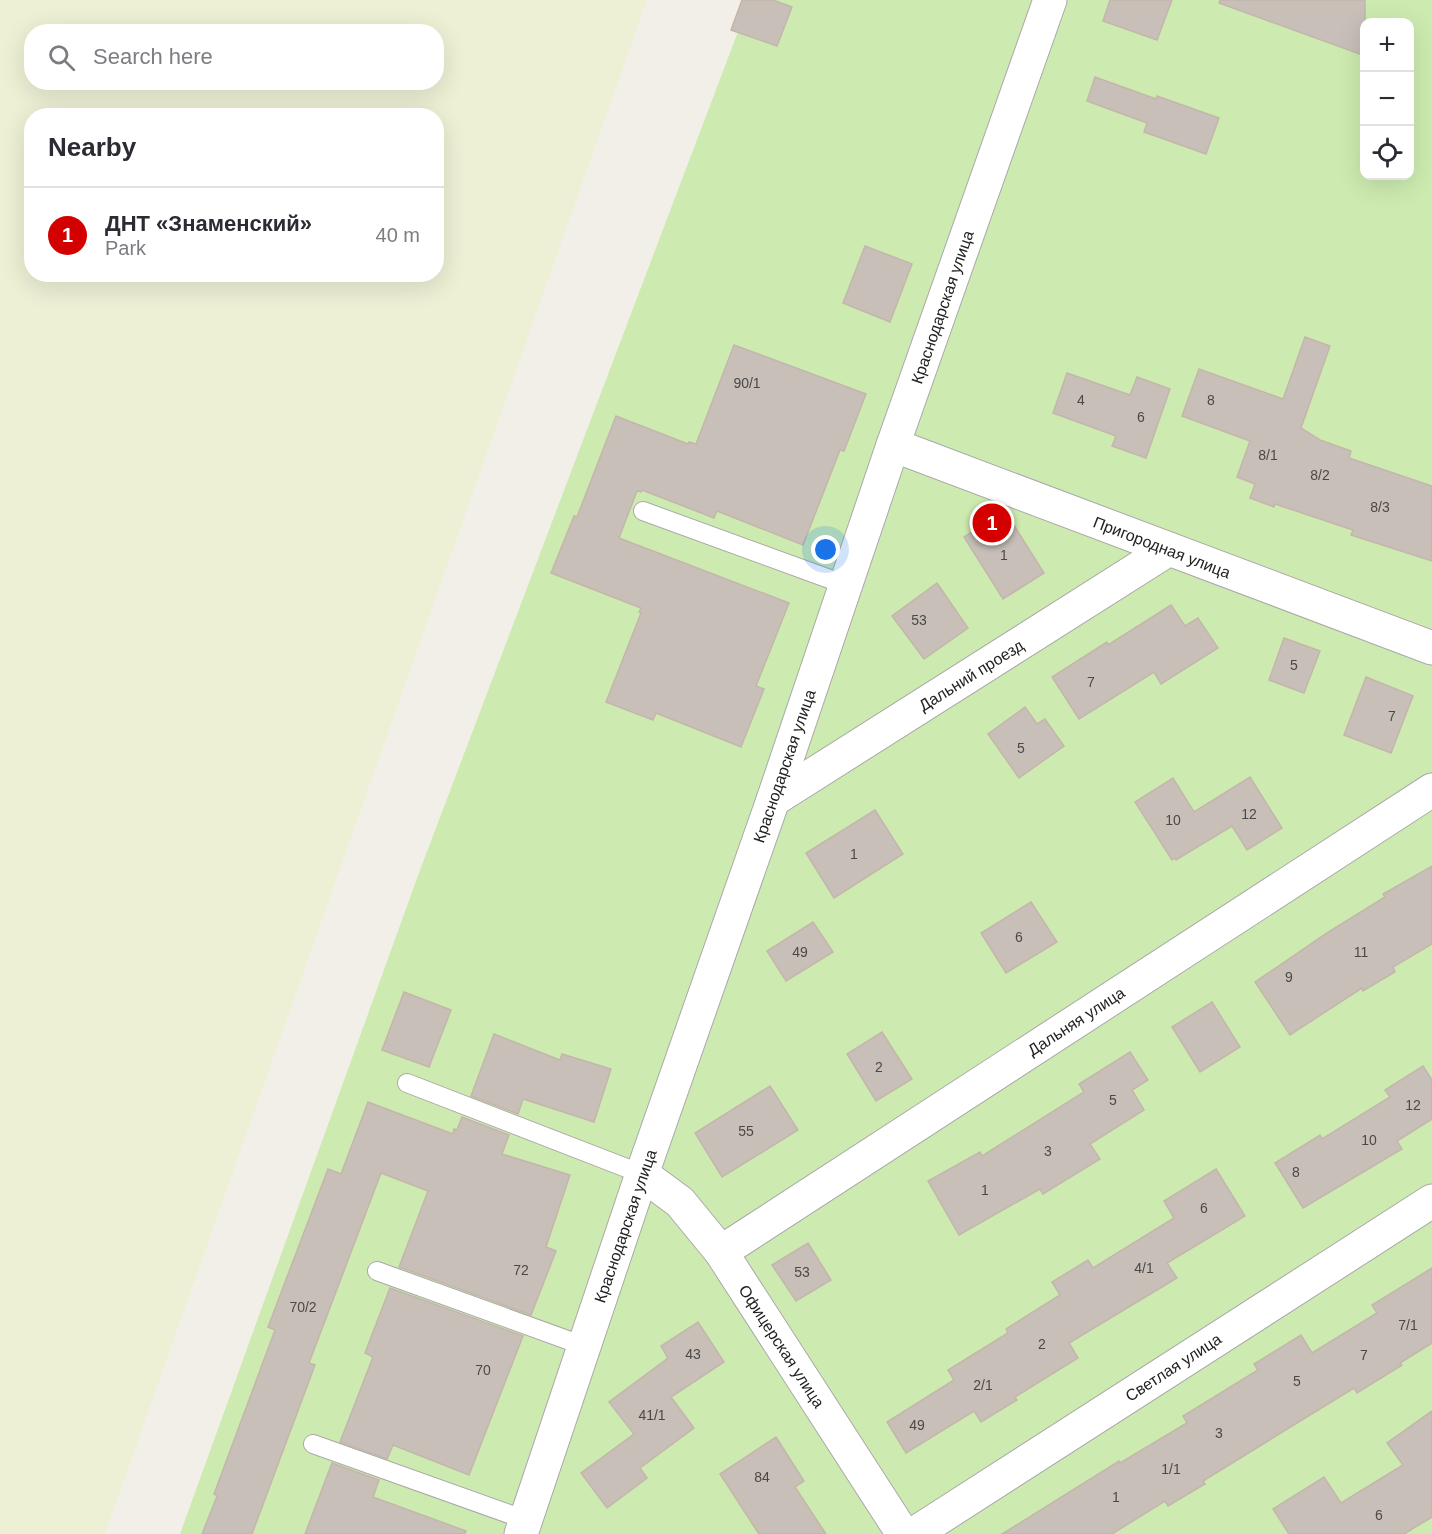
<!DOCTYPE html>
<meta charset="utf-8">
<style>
:root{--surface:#fff;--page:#f2f2f3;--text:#2b2b33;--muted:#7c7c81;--line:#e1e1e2;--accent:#d40000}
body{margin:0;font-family:Helvetica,sans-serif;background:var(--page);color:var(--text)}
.controls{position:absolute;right:18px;top:18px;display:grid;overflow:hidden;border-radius:12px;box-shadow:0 6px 24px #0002}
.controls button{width:54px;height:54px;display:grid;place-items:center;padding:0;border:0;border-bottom:2px solid var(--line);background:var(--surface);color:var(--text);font:30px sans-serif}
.you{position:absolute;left:826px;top:550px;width:21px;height:21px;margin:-15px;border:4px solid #fff;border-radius:50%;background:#1a73e8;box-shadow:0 0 0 9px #1a73e833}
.badge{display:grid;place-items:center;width:39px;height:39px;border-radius:50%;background:var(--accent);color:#fff;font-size:20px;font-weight:700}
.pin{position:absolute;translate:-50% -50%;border:3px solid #fff;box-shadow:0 2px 6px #0006}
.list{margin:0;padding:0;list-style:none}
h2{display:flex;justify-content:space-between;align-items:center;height:78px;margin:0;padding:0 24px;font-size:26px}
h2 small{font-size:20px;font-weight:400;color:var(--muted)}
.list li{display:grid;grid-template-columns:39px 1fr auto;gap:18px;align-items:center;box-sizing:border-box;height:96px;padding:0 24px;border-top:2px solid var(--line)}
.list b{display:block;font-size:22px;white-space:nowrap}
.list p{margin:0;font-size:20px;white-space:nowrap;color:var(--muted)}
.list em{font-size:20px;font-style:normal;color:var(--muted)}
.icon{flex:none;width:33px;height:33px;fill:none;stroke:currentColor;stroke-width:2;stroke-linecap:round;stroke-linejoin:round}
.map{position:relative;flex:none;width:1432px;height:1534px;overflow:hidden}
.search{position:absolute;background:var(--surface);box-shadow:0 6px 24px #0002;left:24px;top:24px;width:420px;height:66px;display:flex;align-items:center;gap:15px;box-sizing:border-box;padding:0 21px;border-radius:24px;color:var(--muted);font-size:22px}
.panel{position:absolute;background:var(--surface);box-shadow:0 6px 24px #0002;left:24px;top:108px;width:420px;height:174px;border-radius:24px}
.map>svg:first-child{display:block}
</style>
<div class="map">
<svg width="1432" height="1534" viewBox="0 0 1432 1534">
<rect width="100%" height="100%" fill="#f2efe9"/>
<path fill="#eef0d5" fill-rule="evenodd" d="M 0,0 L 647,0 L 105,1534 L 0,1534 ZM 32,32 L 436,32 L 436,82 L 32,82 ZM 32,116 L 436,116 L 436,274 L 32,274 Z"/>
<path fill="#cdebb0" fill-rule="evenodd" d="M 750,0 L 1432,0 L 1432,1534 L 180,1534 L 420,870 ZM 1364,22 L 1410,22 L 1410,176 L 1364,176 Z"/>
<g fill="#c7bfb8" stroke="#c4b6ab" stroke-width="1.5">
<path d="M 742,0 L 773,0 L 792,7 L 777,46 L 731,30 Z"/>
<path d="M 1110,0 L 1172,0 L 1157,40 L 1103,21 Z"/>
<path d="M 1220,0 L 1365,0 L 1365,56 L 1219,3 Z"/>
<path d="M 1095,77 L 1156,99 L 1157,96 L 1219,118 L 1206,154 L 1144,132 L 1147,123 L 1087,101 Z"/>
<path d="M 865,246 L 912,264 L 890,322 L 843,303 Z"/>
<path d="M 1305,337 L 1330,346 L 1301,428 L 1320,440 L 1351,451 L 1349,458 L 1432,486 L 1432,561 L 1351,535 L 1353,530 L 1275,504 L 1274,507 L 1250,498 L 1255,484 L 1237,477 L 1250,441 L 1182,416 L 1199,369 L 1283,399 Z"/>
<path d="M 734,345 L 866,394 L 844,451 L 840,450 L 803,545 L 717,511 L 714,518 L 642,490 L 641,492 L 637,491 L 619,538 L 789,603 L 756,686 L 764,689 L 741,747 L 656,713 L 653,720 L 606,702 L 641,613 L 639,612 L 641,608 L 551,573 L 574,516 L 577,517 L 616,416 L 688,444 L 689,442 L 696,444 Z"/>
<path d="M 1067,373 L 1130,395 L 1137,377 L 1170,389 L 1146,458 L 1112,446 L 1116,436 L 1053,413 Z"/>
<path d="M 1005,511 L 1044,573 L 1003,599 L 964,537 Z"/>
<path d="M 937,583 L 968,628 L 924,659 L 892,616 Z"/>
<path d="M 1171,605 L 1185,626 L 1198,618 L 1218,648 L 1161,684 L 1154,672 L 1079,719 L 1052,677 L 1107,642 L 1108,645 Z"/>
<path d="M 1284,638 L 1320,651 L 1304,693 L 1269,680 Z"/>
<path d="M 1366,677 L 1413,696 L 1391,753 L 1344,735 Z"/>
<path d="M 1025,707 L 1037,724 L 1045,719 L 1064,746 L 1019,778 L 988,734 Z"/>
<path d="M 1250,777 L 1282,828 L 1247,850 L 1232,826 L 1176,860 L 1175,858 L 1172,860 L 1135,802 L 1173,778 L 1194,812 Z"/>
<path d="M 875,810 L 903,854 L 834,898 L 806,853 Z"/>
<path d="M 1432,866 L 1432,944 L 1393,967 L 1395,972 L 1363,991 L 1362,988 L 1290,1035 L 1255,982 L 1327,933 L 1385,897 L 1383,894 Z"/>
<path d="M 1031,902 L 1057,942 L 1006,973 L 981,933 Z"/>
<path d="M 813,922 L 833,952 L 786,981 L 767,951 Z"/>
<path d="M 404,992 L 451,1010 L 429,1067 L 382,1050 Z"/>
<path d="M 1212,1002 L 1240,1047 L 1200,1072 L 1172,1027 Z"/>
<path d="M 882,1032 L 912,1079 L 876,1101 L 847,1054 Z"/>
<path d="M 494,1034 L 560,1060 L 562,1054 L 611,1069 L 594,1122 L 523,1099 L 518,1114 L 471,1096 Z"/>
<path d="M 1130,1052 L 1148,1080 L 1132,1090 L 1144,1110 L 1090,1144 L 1100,1159 L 1043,1194 L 1040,1189 L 959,1235 L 928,1181 L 980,1152 L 982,1156 L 1084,1092 L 1079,1084 Z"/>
<path d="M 1423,1066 L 1432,1080 L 1432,1119 L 1397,1141 L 1402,1149 L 1303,1208 L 1275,1163 L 1320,1135 L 1322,1139 L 1390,1097 L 1385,1090 Z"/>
<path d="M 770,1086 L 798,1130 L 722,1177 L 695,1133 Z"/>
<path d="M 368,1102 L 453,1134 L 454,1129 L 457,1130 L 462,1117 L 509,1135 L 502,1154 L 570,1175 L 546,1247 L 556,1251 L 531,1315 L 399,1267 L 428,1191 L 381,1173 L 309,1363 L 315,1365 L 252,1534 L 202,1534 L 217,1496 L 214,1494 L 275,1330 L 268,1327 L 306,1227 L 328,1169 L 341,1174 Z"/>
<path d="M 1216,1169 L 1245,1216 L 1167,1263 L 1177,1278 L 1069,1343 L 1078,1358 L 1015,1397 L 1017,1400 L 981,1422 L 974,1411 L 906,1453 L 887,1422 L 954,1380 L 948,1370 L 1008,1333 L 1006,1329 L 1060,1295 L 1052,1282 L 1088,1260 L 1093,1268 L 1174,1218 L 1164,1201 Z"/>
<path d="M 808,1243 L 831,1280 L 796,1301 L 772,1265 Z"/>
<path d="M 1432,1268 L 1432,1343 L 1400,1363 L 1402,1365 L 1357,1393 L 1354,1388 L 1203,1481 L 1205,1484 L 1168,1506 L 1165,1501 L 1112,1534 L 1002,1534 L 1119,1461 L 1120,1463 L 1187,1423 L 1183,1416 L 1258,1370 L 1254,1364 L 1301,1335 L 1312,1353 L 1377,1313 L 1372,1305 Z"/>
<path d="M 390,1288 L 523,1336 L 469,1475 L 393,1445 L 387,1459 L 340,1442 L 373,1357 L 365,1353 Z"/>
<path d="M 698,1322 L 724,1362 L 671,1397 L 694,1428 L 640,1468 L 647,1478 L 607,1508 L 581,1473 L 634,1434 L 609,1402 L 668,1358 L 661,1346 Z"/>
<path d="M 1432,1411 L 1432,1517 L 1404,1534 L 1289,1534 L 1273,1509 L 1324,1477 L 1341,1503 L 1403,1465 L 1387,1443 Z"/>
<path d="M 776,1437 L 804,1481 L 795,1487 L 826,1534 L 759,1534 L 720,1474 Z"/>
<path d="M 332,1463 L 379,1480 L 373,1497 L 466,1531 L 465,1534 L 305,1534 Z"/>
</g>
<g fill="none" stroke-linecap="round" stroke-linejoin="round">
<g stroke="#a9a9a9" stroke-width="20">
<g id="lane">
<path d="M 643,511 L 846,585"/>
<path d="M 407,1083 L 642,1174"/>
<path d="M 377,1271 L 584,1346"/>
<path d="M 313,1444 L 526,1520"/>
</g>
</g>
<g stroke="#a9a9a9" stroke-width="35">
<g id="street">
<path d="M 893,445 L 1432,648"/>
<path d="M 773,800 L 1169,549"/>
<path d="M 642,1174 L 680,1202 L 721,1252 L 903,1534"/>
<path d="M 721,1252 L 1432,790"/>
<path d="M 521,1534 L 642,1174 L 773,800 L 893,445 L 1050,0"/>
<path d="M 914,1534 L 1432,1201"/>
</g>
</g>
<use href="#lane" stroke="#fff" stroke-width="18"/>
<use href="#street" stroke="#fff" stroke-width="33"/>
</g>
<g text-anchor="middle" stroke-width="4.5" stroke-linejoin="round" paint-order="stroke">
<g font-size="14" fill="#4b4948">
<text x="747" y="388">90/1</text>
<text x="1081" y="405">4</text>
<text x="1211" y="405">8</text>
<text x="1141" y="422">6</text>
<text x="1268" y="460">8/1</text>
<text x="1320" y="480">8/2</text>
<text x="1380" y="512">8/3</text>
<text x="1004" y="560">1</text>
<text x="919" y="625">53</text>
<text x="1294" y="670">5</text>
<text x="1091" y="687">7</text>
<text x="1392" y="721">7</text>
<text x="1021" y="753">5</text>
<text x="1249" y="819">12</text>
<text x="1173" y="825">10</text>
<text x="854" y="859">1</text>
<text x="1019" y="942">6</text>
<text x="800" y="957">49</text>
<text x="1361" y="957">11</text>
<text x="1289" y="982">9</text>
<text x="879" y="1072">2</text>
<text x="1113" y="1105">5</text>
<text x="1413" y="1110">12</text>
<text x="746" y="1136">55</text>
<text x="1369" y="1145">10</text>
<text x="1048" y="1156">3</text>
<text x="1296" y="1177">8</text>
<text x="985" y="1195">1</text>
<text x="1204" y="1213">6</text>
<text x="1144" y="1273">4/1</text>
<text x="521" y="1275">72</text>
<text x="802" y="1277">53</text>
<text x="303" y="1312">70/2</text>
<text x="1408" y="1330">7/1</text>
<text x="1042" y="1349">2</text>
<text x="693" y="1359">43</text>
<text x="1364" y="1360">7</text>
<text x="483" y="1375">70</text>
<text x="1297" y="1386">5</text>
<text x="983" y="1390">2/1</text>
<text x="652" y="1420">41/1</text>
<text x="917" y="1430">49</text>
<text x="1219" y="1438">3</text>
<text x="1171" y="1474">1/1</text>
<text x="762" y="1482">84</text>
<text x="1116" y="1502">1</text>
<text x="1379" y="1520">6</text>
</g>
<g font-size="16" fill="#222" stroke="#fff">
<text transform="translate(942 307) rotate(-71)" y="6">Краснодарская улица</text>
<text transform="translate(1162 547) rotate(21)" y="6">Пригородная улица</text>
<text transform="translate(971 675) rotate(-32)" y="6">Дальний проезд</text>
<text transform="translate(784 766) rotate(-71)" y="6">Краснодарская улица</text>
<text transform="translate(1076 1021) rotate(-33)" y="6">Дальняя улица</text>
<text transform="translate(625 1226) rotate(-71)" y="6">Краснодарская улица</text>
<text transform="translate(782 1346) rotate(57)" y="6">Офицерская улица</text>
<text transform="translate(1173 1367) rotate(-33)" y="6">Светлая улица</text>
</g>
</g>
</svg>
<div class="controls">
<button>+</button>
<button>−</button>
<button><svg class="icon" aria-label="locate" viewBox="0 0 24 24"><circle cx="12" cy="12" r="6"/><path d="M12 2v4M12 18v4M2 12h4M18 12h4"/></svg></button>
</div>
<div class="you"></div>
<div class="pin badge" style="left:992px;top:523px">1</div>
<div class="search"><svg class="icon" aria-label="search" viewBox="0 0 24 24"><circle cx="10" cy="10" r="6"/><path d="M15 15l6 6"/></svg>Search here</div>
<section class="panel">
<h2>Nearby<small></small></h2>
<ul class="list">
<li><span class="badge">1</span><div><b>ДНТ «Знаменский»</b><p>Park</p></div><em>40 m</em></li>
</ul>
</section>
</div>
